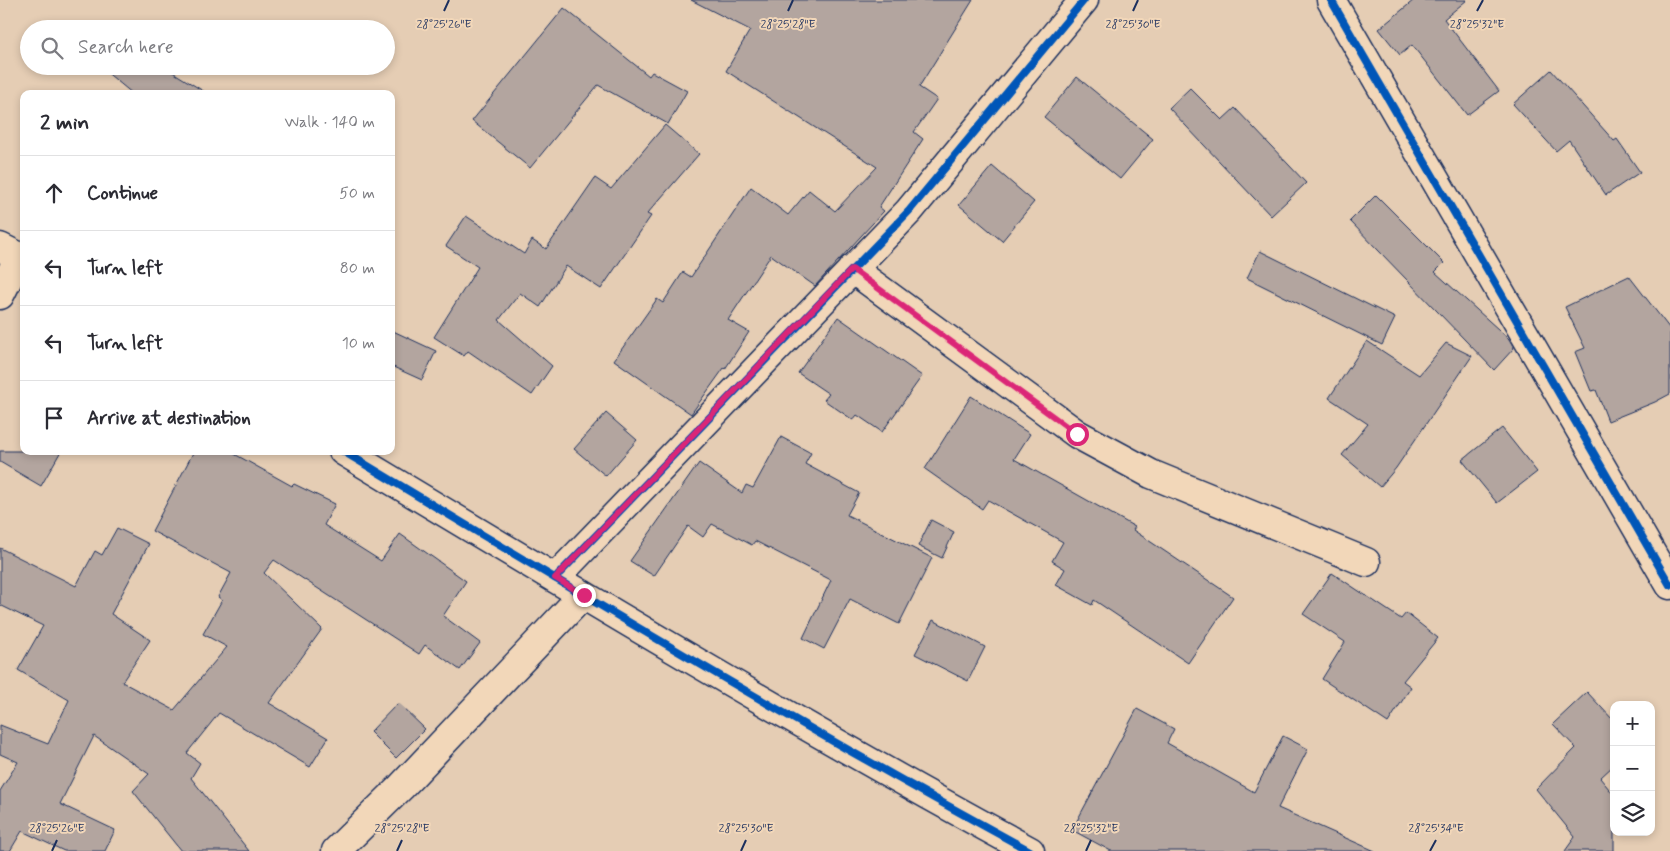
<!DOCTYPE html>
<meta charset="utf-8">
<style>
:root{--surface:#fff;--page:#f2f2f3;--text:#2b2b33;--muted:#7c7c81;--line:#e1e1e2}
body{margin:0;font-family:Mynerve,sans-serif;background:var(--page);color:var(--text)}
.controls{position:absolute;right:15px;bottom:15px;display:grid;overflow:hidden;border-radius:10px;box-shadow:0 2px 8px #0003}
.controls button{width:45px;height:45px;display:grid;place-items:center;padding:0;border:0;border-bottom:1px solid var(--line);background:var(--surface);color:var(--text);font:25px sans-serif}
.stop{position:absolute;width:15px;height:15px;margin:-11px;border:4px solid #db2777;border-radius:50%;background:#fff}
.stop.end{background:#db2777;border-color:#fff;box-shadow:0 1px 5px #0008}
.list{margin:0;padding:0;list-style:none}
h2{display:flex;justify-content:space-between;align-items:center;height:65px;margin:0;padding:0 20px;font-size:21px}
h2 small{font-size:16px;font-weight:400;color:var(--muted)}
.list li{display:grid;grid-template-columns:32px 1fr auto;gap:15px;align-items:center;box-sizing:border-box;height:75px;padding:0 20px;border-top:1px solid var(--line)}
.list b{display:block;font-size:19px;white-space:nowrap}
.list em{font-size:16px;font-style:normal;color:var(--muted)}
.icon{flex:none;width:28px;height:28px;fill:none;stroke:currentColor;stroke-width:2;stroke-linecap:round;stroke-linejoin:round}
.map{position:relative;flex:none;width:1670px;height:851px;overflow:hidden}
.search{position:absolute;background:var(--surface);box-shadow:0 2px 8px #0003;left:20px;top:20px;width:375px;height:55px;display:flex;align-items:center;gap:12px;box-sizing:border-box;padding:0 18px;border-radius:28px;color:var(--muted);font-size:19px}
.panel{position:absolute;background:var(--surface);box-shadow:0 2px 8px #0003;left:20px;top:90px;width:375px;height:365px;border-radius:10px}
.map>svg:first-child{display:block}
</style>
<div class="map">
<svg width="1670" height="851" viewBox="0 0 1670 851">
<rect width="100%" height="100%" fill="#e5cdb4"/>
<filter id="ink" filterUnits="userSpaceOnUse"><feTurbulence type="fractalNoise" baseFrequency=".02" numOctaves="2"/><feDisplacementMap in="SourceGraphic" scale="10" xChannelSelector="R" yChannelSelector="G"/><feConvolveMatrix kernelMatrix="1 2 1 2 8 2 1 2 1" color-interpolation-filters="sRGB"/></filter>
<g filter="url(#ink)">
<g fill="#b3a59f" stroke="#1b2f5e">
<path d="M 691,0 L 973,0 L 919,87 L 937,99 L 914,132 L 923,139 L 879,207 L 884,211 L 815,286 L 771,255 L 728,320 L 749,332 L 725,369 L 724,368 L 691,414 L 614,360 L 657,299 L 663,303 L 683,272 L 691,277 L 751,187 L 788,215 L 809,190 L 835,211 L 877,167 L 726,71 L 750,30 Z"/>
<path d="M 1414,0 L 1467,0 L 1444,19 L 1499,91 L 1467,115 L 1412,45 L 1400,55 L 1379,29 Z"/>
<path d="M 564,8 L 649,76 L 652,72 L 687,91 L 668,124 L 598,85 L 530,168 L 472,121 Z"/>
<path d="M 99,66 L 163,66 L 208,94 L 133,94 Z"/>
<path d="M 1551,70 L 1614,141 L 1617,139 L 1640,172 L 1606,195 L 1569,140 L 1556,151 L 1513,104 Z"/>
<path d="M 1077,77 L 1153,139 L 1120,179 L 1044,117 Z"/>
<path d="M 1190,88 L 1222,120 L 1235,108 L 1306,183 L 1271,216 L 1169,108 Z"/>
<path d="M 665,125 L 699,154 L 647,214 L 651,216 L 601,289 L 566,266 L 540,307 L 520,293 L 499,320 L 552,366 L 532,395 L 468,351 L 464,356 L 434,337 L 478,267 L 446,246 L 466,216 L 524,254 L 532,240 L 546,249 L 595,178 L 611,189 Z"/>
<path d="M 992,166 L 1034,202 L 1002,241 L 959,205 Z"/>
<path d="M 1376,195 L 1444,263 L 1435,272 L 1509,339 L 1514,348 L 1494,370 L 1350,221 Z"/>
<path d="M 1260,251 L 1395,318 L 1382,345 L 1247,278 Z"/>
<path d="M 1629,276 L 1670,329 L 1670,394 L 1655,402 L 1608,421 L 1596,390 L 1591,391 L 1575,352 L 1585,348 L 1565,307 Z"/>
<path d="M 838,317 L 922,376 L 882,432 L 857,415 L 853,420 L 824,400 L 829,394 L 798,373 Z"/>
<path d="M 391,330 L 436,351 L 422,380 L 391,366 Z"/>
<path d="M 1367,341 L 1419,375 L 1446,343 L 1472,356 L 1396,468 L 1380,487 L 1342,455 L 1368,424 L 1329,398 Z"/>
<path d="M 971,396 L 1030,434 L 1014,459 L 1135,527 L 1133,530 L 1233,597 L 1188,663 L 1094,600 L 1092,605 L 1056,585 L 1065,569 L 1052,561 L 1063,542 L 988,500 L 982,509 L 925,469 Z"/>
<path d="M 606,413 L 637,440 L 606,476 L 574,449 Z"/>
<path d="M 1502,428 L 1537,472 L 1497,503 L 1462,460 Z"/>
<path d="M 781,437 L 811,453 L 805,464 L 859,493 L 847,515 L 932,558 L 899,624 L 850,599 L 824,649 L 803,638 L 831,580 L 755,541 L 752,545 L 712,524 L 703,537 L 688,526 L 654,576 L 630,561 L 699,463 L 742,493 L 746,485 L 753,488 Z"/>
<path d="M 0,451 L 61,451 L 41,486 L 0,462 Z"/>
<path d="M 194,451 L 229,451 L 292,486 L 294,484 L 335,504 L 324,525 L 381,561 L 400,534 L 466,581 L 443,616 L 480,643 L 460,670 L 425,645 L 419,654 L 274,560 L 264,573 L 322,629 L 269,703 L 328,738 L 310,767 L 219,713 L 187,753 L 200,763 L 191,778 L 249,851 L 181,851 L 133,791 L 149,774 L 94,736 L 60,804 L 115,830 L 105,851 L 64,851 L 22,831 L 10,851 L 0,851 L 0,791 L 18,762 L 0,754 L 0,725 L 48,744 L 69,700 L 18,670 L 43,626 L 0,605 L 0,548 L 76,586 L 95,551 L 102,555 L 117,528 L 149,544 L 111,614 L 150,640 L 122,682 L 174,710 L 227,647 L 203,634 L 222,600 L 218,597 L 231,573 L 152,531 Z"/>
<path d="M 931,520 L 954,532 L 942,558 L 918,546 Z"/>
<path d="M 1332,573 L 1401,619 L 1406,613 L 1438,638 L 1403,681 L 1411,687 L 1388,723 L 1322,679 L 1345,642 L 1303,614 Z"/>
<path d="M 933,620 L 985,647 L 968,681 L 915,654 Z"/>
<path d="M 1587,692 L 1614,721 L 1614,765 L 1600,778 L 1614,795 L 1614,851 L 1565,851 L 1575,837 L 1536,789 L 1576,748 L 1553,724 Z"/>
<path d="M 398,703 L 425,729 L 396,758 L 370,732 Z"/>
<path d="M 1137,709 L 1174,729 L 1167,743 L 1254,792 L 1283,736 L 1308,749 L 1278,808 L 1375,851 L 1111,851 L 1072,830 Z"/>
</g>
<g fill="none" stroke-linecap="round" stroke-linejoin="round">
<g stroke="#1b2f5e" stroke-width="31">
<g id="street">
<path d="M 1331,0 L 1670,585"/>
<path d="M 852,269 L 1077,434 L 1151,474 L 1366,562"/>
<path d="M 0,295 L 19,257"/>
<path d="M 555,578 L 909,211 L 1084,0"/>
<path d="M 336,851 L 401,787 L 583,595"/>
</g>
</g>
<g stroke="#1b2f5e" stroke-width="31">
<g id="secondary">
<path d="M 0,247 L 24,259"/>
<path d="M 343,451 C 570,588 798,725 1030,851"/>
</g>
</g>
<use href="#street" stroke="#f2d7b9" stroke-width="28"/>
<use href="#secondary" stroke="#f2d7b9" stroke-width="28"/>
<g stroke="#f2d7b9" stroke-width="11">
<g id="cycleway">
<path d="M 1331,0 L 1670,585"/>
<path d="M 343,451 C 570,588 798,725 1030,851"/>
<path d="M 555,578 L 909,211 L 1084,0"/>
</g>
</g>
<use href="#cycleway" stroke="#0057b8" stroke-width="8"/>
</g>
</g>
<g fill="none" stroke-linecap="round" stroke-linejoin="round" filter="url(#ink)">
<path stroke="#db2777" stroke-width="6" d="M 584,595 L 555,578 L 852,269 L 1077,434"/>
</g>
<path fill="none" stroke="#1b2f5e" stroke-width="2" d="M 444,11 L 449,0M 788,11 L 793,0M 1133,11 L 1138,0M 1477,11 L 1483,0M 52,851 L 57,840M 397,851 L 402,840M 741,851 L 746,840M 1086,851 L 1091,840M 1430,851 L 1436,840"/>
<g font-size="12" text-anchor="middle" fill="#1b2f5e" stroke="#f2d7b9" stroke-width="4" stroke-linejoin="round" paint-order="stroke">
<text x="444" y="28">28°25'26"E</text>
<text x="788" y="28">28°25'28"E</text>
<text x="1133" y="28">28°25'30"E</text>
<text x="1477" y="28">28°25'32"E</text>
<text x="57" y="832">28°25'26"E</text>
<text x="402" y="832">28°25'28"E</text>
<text x="746" y="832">28°25'30"E</text>
<text x="1091" y="832">28°25'32"E</text>
<text x="1436" y="832">28°25'34"E</text>
</g>
</svg>
<div class="controls">
<button>+</button>
<button>−</button>
<button><svg class="icon" aria-label="layers" viewBox="0 0 24 24"><path d="M12 4l9 5-9 5-9-5zM3 14l9 5 9-5"/></svg></button>
</div>
<div class="stop" style="left:1077px;top:434px"></div>
<div class="stop end" style="left:584px;top:595px"></div>
<div class="search"><svg class="icon" aria-label="search" viewBox="0 0 24 24"><circle cx="10" cy="10" r="6"/><path d="M15 15l6 6"/></svg>Search here</div>
<section class="panel">
<h2>2 min<small>Walk · 140 m</small></h2>
<ul class="list">
<li><svg class="icon" aria-label="ahead" viewBox="0 0 24 24"><path d="M12 20V5M6 11l6-6 6 6"/></svg><div><b>Continue</b></div><em>50 m</em></li>
<li><svg class="icon" aria-label="left" viewBox="0 0 24 24"><path d="M17 20v-9H6M10 6l-5 5 5 5"/></svg><div><b>Turn left</b></div><em>80 m</em></li>
<li><svg class="icon" aria-label="left" viewBox="0 0 24 24"><path d="M17 20v-9H6M10 6l-5 5 5 5"/></svg><div><b>Turn left</b></div><em>10 m</em></li>
<li><svg class="icon" aria-label="arrive" viewBox="0 0 24 24"><path d="M6 21V4h12l-3 4 3 4H6"/></svg><div><b>Arrive at destination</b></div></li>
</ul>
</section>
</div>
